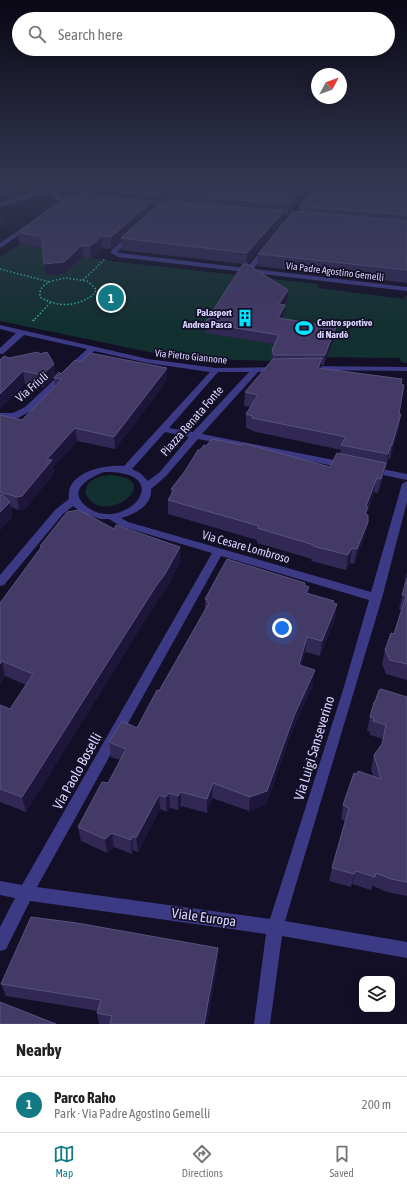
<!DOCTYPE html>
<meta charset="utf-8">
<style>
:root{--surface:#fff;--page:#f6f6f6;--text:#222;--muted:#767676;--line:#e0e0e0;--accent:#137a85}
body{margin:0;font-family:"Asap Condensed",sans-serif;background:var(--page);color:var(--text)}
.controls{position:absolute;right:12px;bottom:12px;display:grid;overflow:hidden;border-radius:8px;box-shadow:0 2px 10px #0003}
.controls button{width:36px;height:36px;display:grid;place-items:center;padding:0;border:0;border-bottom:1px solid var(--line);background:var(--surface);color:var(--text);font:20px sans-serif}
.compass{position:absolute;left:311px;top:68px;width:36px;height:36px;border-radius:50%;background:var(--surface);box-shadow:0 2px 10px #0003;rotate:49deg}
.you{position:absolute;left:282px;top:628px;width:14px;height:14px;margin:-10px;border:3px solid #fff;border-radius:50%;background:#1a73e8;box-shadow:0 0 0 6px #1a73e833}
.badge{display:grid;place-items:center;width:26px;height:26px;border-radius:50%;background:var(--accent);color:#fff;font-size:13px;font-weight:700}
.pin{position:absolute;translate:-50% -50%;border:2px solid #fff;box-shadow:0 1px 4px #0006}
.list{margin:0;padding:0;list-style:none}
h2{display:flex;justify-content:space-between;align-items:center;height:52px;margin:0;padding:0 16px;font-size:17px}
h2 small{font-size:13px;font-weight:400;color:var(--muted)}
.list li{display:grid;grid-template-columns:26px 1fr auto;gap:12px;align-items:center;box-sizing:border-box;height:56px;padding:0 16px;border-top:1px solid var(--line)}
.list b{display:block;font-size:15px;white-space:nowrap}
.list p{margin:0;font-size:13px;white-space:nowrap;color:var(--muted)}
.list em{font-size:13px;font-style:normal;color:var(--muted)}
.icon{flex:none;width:22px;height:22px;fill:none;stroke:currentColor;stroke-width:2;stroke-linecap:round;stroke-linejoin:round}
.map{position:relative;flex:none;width:407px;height:1024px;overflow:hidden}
.search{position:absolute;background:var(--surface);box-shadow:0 2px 10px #0003;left:12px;right:12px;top:12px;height:44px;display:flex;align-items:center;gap:10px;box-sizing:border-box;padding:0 14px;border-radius:22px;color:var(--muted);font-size:15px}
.sheet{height:108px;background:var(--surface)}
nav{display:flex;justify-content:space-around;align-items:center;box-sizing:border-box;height:56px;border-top:1px solid var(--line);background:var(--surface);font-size:11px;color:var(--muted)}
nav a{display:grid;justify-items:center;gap:2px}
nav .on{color:var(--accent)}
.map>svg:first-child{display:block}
</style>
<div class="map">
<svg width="407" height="1024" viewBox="0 0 407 1024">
<rect width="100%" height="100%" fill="#130f26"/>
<g fill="#12302f">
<path d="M 20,244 L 110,261 L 318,284 L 318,288 L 404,299 L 405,296 L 407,296 L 407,363 L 401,362 L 400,358 L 303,357 L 272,361 L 178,358 L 0,321 L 0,257 Z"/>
<path d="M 111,475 C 170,480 99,531 85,492 C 87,479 99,476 111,475 Z"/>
</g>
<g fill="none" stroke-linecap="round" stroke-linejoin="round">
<g stroke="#2fb8b0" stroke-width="1.5" stroke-dasharray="1.5 2" stroke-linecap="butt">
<path d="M 0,269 L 50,282"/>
<path d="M 66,278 L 87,281 L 96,289 L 95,293 C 79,307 58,308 40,297 C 38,282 55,280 66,278 Z"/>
<path d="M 83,280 L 105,259"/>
<path d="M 35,319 L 50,303"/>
</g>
<path stroke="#2fb8b0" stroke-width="2" stroke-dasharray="1.5 2.5" stroke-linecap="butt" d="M 33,321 L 35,318"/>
<g fill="#3d3a85" fill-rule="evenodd">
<path d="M 56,185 L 90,185 L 93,187 L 90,189 L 62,187 L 58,195 L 59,197 L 78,201 L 79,202 L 76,204 L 54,199 L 52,195 L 55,189 L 0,207 L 0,203 Z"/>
<path d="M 27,225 L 32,226 L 0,248 L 0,243 Z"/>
<path d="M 129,234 L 134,235 L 117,252 L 120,253 L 246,268 L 264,248 L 266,247 L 269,249 L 253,269 L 407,287 L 407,291 L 118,257 L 111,253 L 111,251 Z"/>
<path d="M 0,325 L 148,359 L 216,368 L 281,367 L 282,369 L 278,371 L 258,372 L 202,434 L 344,462 L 349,465 L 344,468 L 198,439 L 166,476 L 151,489 C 153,505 134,515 121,518 L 128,522 L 371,592 L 402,484 L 407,481 L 407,502 L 382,598 L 285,921 L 407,942 L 407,958 L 282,936 L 270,1024 L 254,1024 L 266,934 L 30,901 L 6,949 L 0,951 L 0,927 L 15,898 L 0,895 L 0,881 L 22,885 L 212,553 L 120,526 L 109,519 L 100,519 L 82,513 L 73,506 L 63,514 L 4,585 L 0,586 L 0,575 L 55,510 L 69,499 C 65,472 105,464 124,466 L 210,372 L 148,363 L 94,351 L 31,411 L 18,418 L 0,419 L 0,413 L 13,413 L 25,407 L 87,349 L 24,335 L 3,354 L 0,354 L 0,348 L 16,333 L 0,329 ZM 218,372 L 249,372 L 193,432 L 169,428 ZM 165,432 L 189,437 L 160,472 L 148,481 L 140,473 L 132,469 ZM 104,472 C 180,471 124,535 87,507 C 66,491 88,478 104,472 ZM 221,556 L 369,600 L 343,690 L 270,919 L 37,887 Z"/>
<path d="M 307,366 L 407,367 L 407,371 L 310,370 L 306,368 Z"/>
<path d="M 372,467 L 407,474 L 407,480 L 369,472 L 367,470 L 369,468 Z"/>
</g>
</g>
<g fill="#312854" fill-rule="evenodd">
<path d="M 315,185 L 288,215 L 283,215 L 283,222 L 247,264 L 288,299 L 284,305 L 284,314 L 282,318 L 336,327 L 335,337 L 324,365 L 322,365 L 321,368 L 401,384 L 399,414 L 401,414 L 399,428 L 390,459 L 388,459 L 386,468 L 385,468 L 383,477 L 378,493 L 374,492 L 367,514 L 368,522 L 365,536 L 354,564 L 350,563 L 346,570 L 311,561 L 312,559 L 257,543 L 257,540 L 168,514 L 168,500 L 171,495 L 171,489 L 330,467 L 340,454 L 341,450 L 252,431 L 252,430 L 246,428 L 246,414 L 251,407 L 244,406 L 245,392 L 272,361 L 271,360 L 272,350 L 275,344 L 205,333 L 205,323 L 243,264 L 122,250 L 121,240 L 111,249 L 103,248 L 91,258 L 83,256 L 66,273 L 46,275 L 43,248 L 20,244 L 18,232 L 79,195 L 79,188 ZM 169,196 L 169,202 L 163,201 ZM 152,205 L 157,205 L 152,210 Z"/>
<path d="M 407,185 L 407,283 L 257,266 L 258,254 L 298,212 L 299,206 Z"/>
<path d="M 0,360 L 56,376 L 61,374 L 167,380 L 115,449 L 77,441 L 53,467 L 54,473 L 25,509 L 19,510 L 11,507 L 12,517 L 0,530 L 0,415 L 22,420 L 55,386 L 54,378 L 44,387 L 25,384 Z"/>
<path d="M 114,529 L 180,547 L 180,562 L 166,589 L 157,601 L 26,812 L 0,802 L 0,705 L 10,709 L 26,685 L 5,676 L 0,684 L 0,603 L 41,548 L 40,546 Z"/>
<path d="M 407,571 L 407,680 L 386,674 L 382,664 L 385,650 L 394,634 L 401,610 L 399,609 L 405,585 L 404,585 Z"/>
<path d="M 305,583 L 305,586 L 309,587 L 308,594 L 334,601 L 333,603 L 335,619 L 320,656 L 305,652 L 301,666 L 313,685 L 292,731 L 266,805 L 249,811 L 212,798 L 207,813 L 181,806 L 178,810 L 170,808 L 167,812 L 160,809 L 138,852 L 133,850 L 132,854 L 114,847 L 107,853 L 81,841 L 78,827 L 108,783 L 120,760 L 111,757 L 109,742 L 137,728 L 205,611 L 205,599 Z"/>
<path d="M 407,697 L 407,896 L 387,892 L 373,886 L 371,890 L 352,884 L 351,887 L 329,881 L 332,868 L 345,821 L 341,819 L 343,805 L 357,774 L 373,776 L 371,769 L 374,755 L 382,745 L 383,739 L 370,735 L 370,732 L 367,731 L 370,717 L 375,702 Z"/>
<path d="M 218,961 L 207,1024 L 99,1024 L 97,1013 L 98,1011 L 6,996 L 1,984 Z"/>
</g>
<g fill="#1d163a">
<path d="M 2,185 L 31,185 L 0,195 L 0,186 Z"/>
<path d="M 168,185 L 180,185 L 158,205 L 158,195 Z"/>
<path d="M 306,185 L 315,185 L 288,215 L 289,204 Z"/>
<path d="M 152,201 L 152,211 L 121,238 L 121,240 L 111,249 L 111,237 Z"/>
<path d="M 284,211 L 283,222 L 247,265 L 247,253 Z"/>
<path d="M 3,215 L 5,224 L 0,225 L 0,216 Z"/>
<path d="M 102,236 L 103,248 L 91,258 L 90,246 Z"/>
<path d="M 82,245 L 83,256 L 66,273 L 46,275 L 44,264 Z"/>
<path d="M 288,290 L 288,299 L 279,314 L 279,304 Z"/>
<path d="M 285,305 L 284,314 L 277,328 L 278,318 Z"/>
<path d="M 336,327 L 335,337 L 324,365 L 325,355 Z"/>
<path d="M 322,358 L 321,372 L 318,368 Z"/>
<path d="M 54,364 L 56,376 L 44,387 L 42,375 Z"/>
<path d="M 167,368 L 167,380 L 115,449 L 114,437 Z"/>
<path d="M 23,371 L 25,384 L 0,409 L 0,394 Z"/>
<path d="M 401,414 L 399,428 L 390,459 L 392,445 Z"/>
<path d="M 75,428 L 77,441 L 53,467 L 54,473 L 25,509 L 19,510 L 17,497 L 47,459 Z"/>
<path d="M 391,445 L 388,459 L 386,468 L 388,454 Z"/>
<path d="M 386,463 L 383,477 L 378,493 L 381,479 Z"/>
<path d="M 377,478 L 374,492 L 367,514 L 365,514 L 366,506 Z"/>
<path d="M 10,502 L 12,517 L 0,530 L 0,512 Z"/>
<path d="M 368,522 L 365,536 L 354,564 L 357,549 Z"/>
<path d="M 180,547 L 180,562 L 166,589 L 157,601 L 26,812 L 22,797 Z"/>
<path d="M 352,548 L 350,563 L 346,570 L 348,555 Z"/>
<path d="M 309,587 L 307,601 L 306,593 Z"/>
<path d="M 337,604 L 335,619 L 320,656 L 322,641 Z"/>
<path d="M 307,637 L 305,652 L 297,680 L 299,665 Z"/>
<path d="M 2,661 L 5,676 L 0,684 L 0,664 Z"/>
<path d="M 315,670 L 313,685 L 292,731 L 266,805 L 249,811 L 250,797 L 294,716 Z"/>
<path d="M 213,783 L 212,798 L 207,813 L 207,799 Z"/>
<path d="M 181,792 L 181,806 L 178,810 L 178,796 Z"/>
<path d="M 169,793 L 170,808 L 167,812 L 166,797 Z"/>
<path d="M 159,795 L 160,809 L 138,852 L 136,838 Z"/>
<path d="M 112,833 L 114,847 L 107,853 L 105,839 Z"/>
<path d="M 132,836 L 133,850 L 132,854 L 131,840 Z"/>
<path d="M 356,871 L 352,884 L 351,887 L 354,874 Z"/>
<path d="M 376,873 L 373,886 L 371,890 L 375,877 Z"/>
<path d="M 218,948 L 218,961 L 207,1024 L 204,1024 Z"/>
</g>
<g fill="#433a66" stroke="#5a527e">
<path d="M 84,185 L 168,185 L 158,195 L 79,188 Z"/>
<path d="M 180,185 L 306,185 L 289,204 L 169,195 Z"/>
<path d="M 317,185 L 407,185 L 407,215 L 299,206 Z"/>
<path d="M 70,194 L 152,201 L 111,237 L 102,236 L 90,246 L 82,245 L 64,262 L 44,264 L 42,237 L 18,232 Z"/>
<path d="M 162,201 L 284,211 L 247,253 L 121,238 Z"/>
<path d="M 293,211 L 407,221 L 407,270 L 258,254 Z"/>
<path d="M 243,264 L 247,264 L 288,290 L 279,304 L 285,305 L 278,318 L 336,327 L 325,355 L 274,355 L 272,350 L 279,335 L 205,323 Z"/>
<path d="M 38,352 L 40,354 L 47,352 L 54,364 L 42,375 L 23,371 L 0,394 L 0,360 L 4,356 L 9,358 Z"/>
<path d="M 90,353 L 167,368 L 114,437 L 75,428 L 47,459 L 52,460 L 22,496 L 17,497 L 0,492 L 0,415 L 22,420 L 62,379 L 54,378 L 59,372 L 61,374 L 75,360 L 81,362 Z"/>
<path d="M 322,358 L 318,368 L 402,379 L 401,384 L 404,385 L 399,414 L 401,414 L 392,445 L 391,445 L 388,454 L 341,445 L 346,437 L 252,418 L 253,416 L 246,414 L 258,395 L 245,392 L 273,359 Z"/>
<path d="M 212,439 L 242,445 L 243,443 L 330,467 L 337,453 L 386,463 L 381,479 L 377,478 L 366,506 L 368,507 L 365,514 L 368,515 L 368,522 L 357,549 L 352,548 L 348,555 L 313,546 L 314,545 L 257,528 L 259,526 L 168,500 L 174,490 L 171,489 L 185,471 L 198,450 L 200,450 L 204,445 L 206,446 Z"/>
<path d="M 2,494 L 10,502 L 0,512 L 0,496 Z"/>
<path d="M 79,510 L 114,529 L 116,525 L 180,547 L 165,574 L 156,586 L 22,797 L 0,789 L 0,705 L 10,709 L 33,674 L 2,661 L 0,664 L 0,603 L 42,546 L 40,546 L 67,512 Z"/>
<path d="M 227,559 L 305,583 L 304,585 L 309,587 L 306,593 L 334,601 L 333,603 L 337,604 L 322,641 L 307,637 L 299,665 L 315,670 L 294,716 L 267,791 L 250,797 L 213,783 L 207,799 L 181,792 L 178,796 L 169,793 L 166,797 L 159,795 L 136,838 L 132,836 L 131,840 L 112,833 L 105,839 L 78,827 L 102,782 L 108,783 L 126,749 L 109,742 L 122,721 L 137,728 L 157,690 L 159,691 L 209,603 L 207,602 L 208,600 L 205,599 Z"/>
<path d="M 407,578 L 407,664 L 390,660 L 385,650 L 391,633 L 394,634 L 406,596 L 402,595 Z"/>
<path d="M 381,689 L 407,697 L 407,882 L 391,879 L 376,873 L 375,877 L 356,871 L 354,874 L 332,868 L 349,808 L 343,805 L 354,773 L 357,774 L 358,771 L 381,779 L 374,755 L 382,744 L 386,725 L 373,721 L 374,718 L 370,717 L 374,702 L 375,702 L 379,690 Z"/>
<path d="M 31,917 L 77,923 L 218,948 L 204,1024 L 110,1024 L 112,1016 L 97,1013 L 101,1000 L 1,984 Z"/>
<path d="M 0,1002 L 56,1024 L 0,1024 Z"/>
</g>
<linearGradient id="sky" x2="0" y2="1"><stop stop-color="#0a0815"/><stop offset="0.56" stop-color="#333752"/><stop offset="1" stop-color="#333752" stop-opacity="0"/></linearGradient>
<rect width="407" height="329" fill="url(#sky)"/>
<defs>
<g id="building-bare" transform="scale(1.38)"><path d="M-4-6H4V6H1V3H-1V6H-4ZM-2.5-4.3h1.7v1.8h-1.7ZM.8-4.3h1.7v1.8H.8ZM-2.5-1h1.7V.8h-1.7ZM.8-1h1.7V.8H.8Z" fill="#00e5ff" stroke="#130f26" stroke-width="2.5" paint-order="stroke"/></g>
<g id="stadium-bare" transform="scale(1.38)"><path d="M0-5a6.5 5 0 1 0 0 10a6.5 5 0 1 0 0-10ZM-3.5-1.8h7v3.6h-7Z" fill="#00e5ff" stroke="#130f26" stroke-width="2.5" paint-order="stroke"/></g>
</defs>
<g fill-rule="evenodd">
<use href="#building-bare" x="245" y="318"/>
<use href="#stadium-bare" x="304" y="328"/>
</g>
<g text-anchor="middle" stroke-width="3.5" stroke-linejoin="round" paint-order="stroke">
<g font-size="10" fill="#d9d4ff" stroke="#130f26">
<text transform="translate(335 271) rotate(7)" y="4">Via Padre Agostino Gemelli</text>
<text transform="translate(191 356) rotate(6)" y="4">Via Pietro Giannone</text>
</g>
<g font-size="10" font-weight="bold" fill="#d9d4ff" stroke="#130f26" text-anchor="end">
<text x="232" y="316">Palasport<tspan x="232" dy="12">Andrea Pasca</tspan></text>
<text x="317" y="326" text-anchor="start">Centro sportivo<tspan x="317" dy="12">di Nardò</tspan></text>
</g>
<g font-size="12" fill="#d9d4ff" stroke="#130f26">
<text transform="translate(32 387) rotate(-41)" y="4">Via Friuli</text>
<text transform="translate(192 421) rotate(-49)" y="4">Piazza Renata Fonte</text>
<text transform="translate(246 547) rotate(16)" y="4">Via Cesare Lombroso</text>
</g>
<g font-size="14" fill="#d9d4ff" stroke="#130f26">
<text transform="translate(314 748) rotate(-73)" y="5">Via Luigi Sanseverino</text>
<text transform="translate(77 771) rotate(-61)" y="5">Via Paolo Boselli</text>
<text transform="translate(204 917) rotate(8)" y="5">Viale Europa</text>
</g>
</g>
</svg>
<div class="controls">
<button><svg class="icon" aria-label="layers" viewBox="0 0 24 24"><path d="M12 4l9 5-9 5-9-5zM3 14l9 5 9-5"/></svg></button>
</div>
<svg class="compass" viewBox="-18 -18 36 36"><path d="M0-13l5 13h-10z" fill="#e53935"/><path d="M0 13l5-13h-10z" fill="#767676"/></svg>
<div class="you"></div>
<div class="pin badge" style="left:111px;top:298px">1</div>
<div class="search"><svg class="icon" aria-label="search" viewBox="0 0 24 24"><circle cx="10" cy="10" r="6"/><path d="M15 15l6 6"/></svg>Search here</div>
</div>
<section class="sheet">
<h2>Nearby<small></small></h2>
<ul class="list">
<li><span class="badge">1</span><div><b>Parco Raho</b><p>Park · Via Padre Agostino Gemelli</p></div><em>200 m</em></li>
</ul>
</section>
<nav>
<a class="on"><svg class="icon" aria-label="map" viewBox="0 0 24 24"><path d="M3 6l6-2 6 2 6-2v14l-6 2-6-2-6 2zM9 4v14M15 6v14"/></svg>Map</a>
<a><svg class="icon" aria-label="directions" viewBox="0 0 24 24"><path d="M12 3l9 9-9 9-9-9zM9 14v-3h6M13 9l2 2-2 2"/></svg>Directions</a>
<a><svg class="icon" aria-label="saved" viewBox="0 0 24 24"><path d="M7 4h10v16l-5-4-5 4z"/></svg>Saved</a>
</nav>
